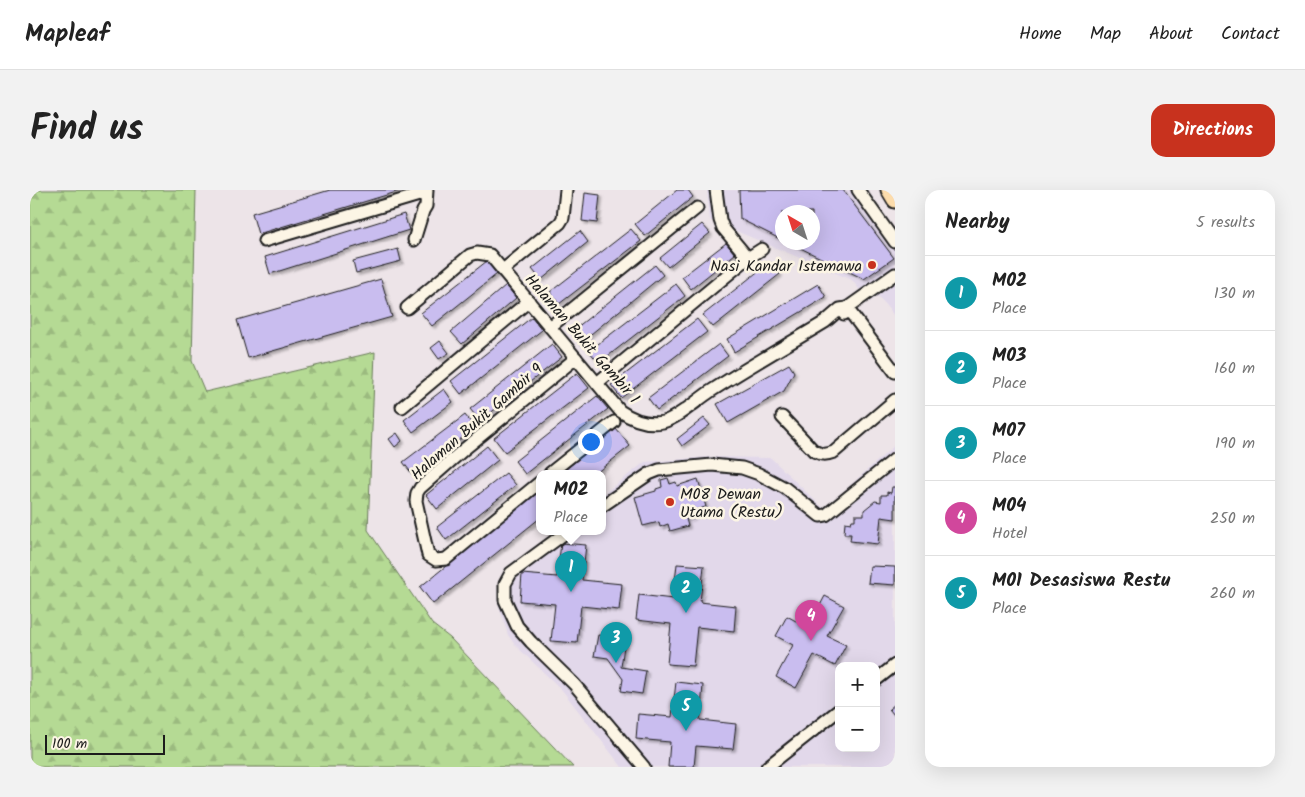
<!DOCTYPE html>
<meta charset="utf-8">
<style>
:root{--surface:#fff;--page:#f2f2f2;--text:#222;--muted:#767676;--line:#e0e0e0;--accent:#c8321e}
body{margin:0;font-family:Kalam,sans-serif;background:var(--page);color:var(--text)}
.controls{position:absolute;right:15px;bottom:15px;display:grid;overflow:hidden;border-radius:10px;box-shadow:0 5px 20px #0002}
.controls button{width:45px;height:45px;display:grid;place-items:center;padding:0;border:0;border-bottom:1px solid var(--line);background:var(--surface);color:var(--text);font:25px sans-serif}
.compass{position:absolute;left:745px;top:15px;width:45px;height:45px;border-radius:50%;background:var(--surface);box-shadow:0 5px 20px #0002;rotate:321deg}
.scale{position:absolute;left:15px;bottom:12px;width:120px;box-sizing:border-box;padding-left:5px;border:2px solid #1c1c1c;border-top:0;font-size:14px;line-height:18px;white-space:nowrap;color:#1c1c1c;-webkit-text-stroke:4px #fcf5e5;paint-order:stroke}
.you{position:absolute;left:560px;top:251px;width:18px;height:18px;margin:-12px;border:4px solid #fff;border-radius:50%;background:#1a73e8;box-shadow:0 0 0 8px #1a73e833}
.badge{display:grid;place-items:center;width:32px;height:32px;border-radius:50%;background:var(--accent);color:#fff;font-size:16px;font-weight:700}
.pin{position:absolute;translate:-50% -41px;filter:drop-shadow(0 1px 2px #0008)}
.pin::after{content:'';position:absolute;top:26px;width:18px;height:15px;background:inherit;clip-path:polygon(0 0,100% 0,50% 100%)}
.popup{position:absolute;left:506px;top:280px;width:70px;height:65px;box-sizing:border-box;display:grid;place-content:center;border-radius:10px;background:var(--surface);filter:drop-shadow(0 1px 4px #0005);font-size:16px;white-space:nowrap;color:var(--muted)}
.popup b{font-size:19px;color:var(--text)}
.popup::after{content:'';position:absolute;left:50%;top:100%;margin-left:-10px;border:10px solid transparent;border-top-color:var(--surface)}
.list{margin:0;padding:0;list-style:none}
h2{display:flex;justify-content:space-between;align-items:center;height:65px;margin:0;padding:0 20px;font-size:21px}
h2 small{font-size:16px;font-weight:400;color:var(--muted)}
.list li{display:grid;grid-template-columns:32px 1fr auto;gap:15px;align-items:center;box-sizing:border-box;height:75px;padding:0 20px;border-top:1px solid var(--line)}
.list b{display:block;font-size:19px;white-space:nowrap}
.list p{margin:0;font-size:16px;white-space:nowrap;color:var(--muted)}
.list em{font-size:16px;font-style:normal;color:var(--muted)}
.map{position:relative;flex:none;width:865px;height:577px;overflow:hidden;border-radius:15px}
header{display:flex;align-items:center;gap:30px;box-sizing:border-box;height:70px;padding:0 25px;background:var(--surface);border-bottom:1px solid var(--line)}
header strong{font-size:24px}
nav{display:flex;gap:28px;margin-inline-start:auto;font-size:18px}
.intro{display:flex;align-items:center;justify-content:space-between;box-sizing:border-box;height:120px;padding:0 30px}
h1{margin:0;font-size:35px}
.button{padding:12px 22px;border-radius:15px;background:var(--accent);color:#fff;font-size:18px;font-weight:700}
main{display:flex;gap:30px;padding:0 30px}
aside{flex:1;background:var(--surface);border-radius:15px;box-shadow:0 5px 20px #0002}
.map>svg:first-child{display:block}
</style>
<header>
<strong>Mapleaf</strong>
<nav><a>Home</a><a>Map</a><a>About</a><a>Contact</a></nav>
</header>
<div class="intro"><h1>Find us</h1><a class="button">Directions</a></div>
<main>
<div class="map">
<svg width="865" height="577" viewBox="0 0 865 577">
<defs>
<pattern id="forest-firs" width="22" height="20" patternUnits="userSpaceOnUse" patternTransform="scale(1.25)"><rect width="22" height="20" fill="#b5da94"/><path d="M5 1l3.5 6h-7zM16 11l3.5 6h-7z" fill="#9bba7f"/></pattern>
<filter id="shadow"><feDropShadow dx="2.5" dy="2.5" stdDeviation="1" flood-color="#0004"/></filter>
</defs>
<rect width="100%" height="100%" fill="#ede4e8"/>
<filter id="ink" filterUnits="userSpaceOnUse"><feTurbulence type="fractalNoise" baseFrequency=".02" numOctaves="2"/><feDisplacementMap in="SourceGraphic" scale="10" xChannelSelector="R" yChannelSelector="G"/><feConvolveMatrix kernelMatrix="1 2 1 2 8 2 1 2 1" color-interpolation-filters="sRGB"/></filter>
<g filter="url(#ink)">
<g fill="#e2d8ea" fill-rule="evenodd">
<path d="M 677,0 L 834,0 L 865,42 L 865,127 L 848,106 L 839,112 L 822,90 L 680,30 ZM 752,22 L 782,22 L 782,52 L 752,52 Z"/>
<path d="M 865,255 L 865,577 L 592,577 L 532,500 L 485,455 L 478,445 L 468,413 L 468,402 L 473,386 L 495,365 L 526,341 L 572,341 L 572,305 L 615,272 L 678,267 L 741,268 L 794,319 ZM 809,476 L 846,476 L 846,558 L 809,558 Z"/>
</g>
<path fill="url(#forest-firs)" stroke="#687b58" d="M 0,0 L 166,0 L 162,171 L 175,202 L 345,162 L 338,340 L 402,434 L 420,448 L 543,577 L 0,577 Z"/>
<g fill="#c9bdef" stroke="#1c1c1c" filter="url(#shadow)">
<path d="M 300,0 L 373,0 L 228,44 L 222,23 Z"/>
<path d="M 647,0 L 658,0 L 663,7 L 615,46 L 605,34 Z"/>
<path d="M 709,0 L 813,0 L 864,68 L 834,89 L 758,52 L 782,52 L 782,22 L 752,22 L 752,50 L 710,29 Z"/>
<path d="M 555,3 L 570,5 L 567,33 L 552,31 Z"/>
<path d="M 374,24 L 379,40 L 240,84 L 235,67 Z"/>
<path d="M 672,34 L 680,43 L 638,77 L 630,68 Z"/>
<path d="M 601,39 L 611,51 L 529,114 L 520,102 Z"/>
<path d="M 550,41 L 558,52 L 511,90 L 502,79 Z"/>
<path d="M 696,53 L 705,64 L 661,99 L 652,87 Z"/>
<path d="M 368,59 L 371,71 L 326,83 L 323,71 Z"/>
<path d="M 457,71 L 467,84 L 402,136 L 391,123 Z"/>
<path d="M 740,72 L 750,84 L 683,137 L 673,125 Z"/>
<path d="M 625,75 L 633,85 L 550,153 L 541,142 Z"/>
<path d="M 351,89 L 362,127 L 218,168 L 207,130 Z"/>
<path d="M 646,94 L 655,106 L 569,173 L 559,161 Z"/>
<path d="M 788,94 L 796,107 L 704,162 L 697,149 Z"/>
<path d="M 476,95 L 486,108 L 432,154 L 421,142 Z"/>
<path d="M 502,127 L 512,140 L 431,204 L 421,191 Z"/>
<path d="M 667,129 L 677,142 L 591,208 L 581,195 Z"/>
<path d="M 410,151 L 419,163 L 409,169 L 401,158 Z"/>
<path d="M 522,154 L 532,167 L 450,231 L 440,219 Z"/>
<path d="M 689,154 L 698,166 L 627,220 L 618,208 Z"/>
<path d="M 759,174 L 764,182 L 754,201 L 698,233 L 687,214 Z"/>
<path d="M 547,183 L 559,198 L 475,262 L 464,248 Z"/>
<path d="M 414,199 L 423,212 L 383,242 L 374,230 Z"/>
<path d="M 567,206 L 578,219 L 495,284 L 485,271 Z"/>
<path d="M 435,225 L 445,238 L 383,285 L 373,272 Z"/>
<path d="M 674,228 L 680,235 L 652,256 L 647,249 Z"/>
<path d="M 586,239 L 600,256 L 566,283 L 531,283 Z"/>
<path d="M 367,243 L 372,251 L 365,257 L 359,249 Z"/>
<path d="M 457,256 L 468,270 L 407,319 L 396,305 Z"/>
<path d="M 476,283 L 486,295 L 416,350 L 407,337 Z"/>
<path d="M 638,288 L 640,294 L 646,292 L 647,296 L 668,289 L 676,317 L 662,321 L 663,327 L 656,329 L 658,336 L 640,341 L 638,334 L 630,337 L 629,332 L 613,336 L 605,307 L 626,301 L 626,299 L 632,297 L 631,290 Z"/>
<path d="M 862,297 L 865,297 L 865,329 L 851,327 L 848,354 L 820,351 L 821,344 L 814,344 L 815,332 L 821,333 L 822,330 L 825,330 L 825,325 L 834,325 L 834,320 L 845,311 L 851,312 L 851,305 L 857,305 L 857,302 L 861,303 Z"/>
<path d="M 510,300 L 510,328 L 403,414 L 390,397 Z"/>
<path d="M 531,353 L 556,355 L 552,390 L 592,394 L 589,420 L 551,416 L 547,453 L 521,451 L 525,414 L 490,411 L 492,384 L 527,387 Z"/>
<path d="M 647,374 L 674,376 L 670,412 L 706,416 L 704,441 L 667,437 L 663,476 L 637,474 L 641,434 L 606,430 L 609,405 L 643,409 Z"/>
<path d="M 840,376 L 865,377 L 865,395 L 838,393 Z"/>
<path d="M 795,406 L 814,416 L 797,446 L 816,455 L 805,476 L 784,465 L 766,498 L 746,487 L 763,455 L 746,446 L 757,426 L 778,438 Z"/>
<path d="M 568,445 L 595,449 L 591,477 L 616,481 L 612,504 L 591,501 L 593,489 L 578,468 L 564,466 Z"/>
<path d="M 646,492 L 673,495 L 670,530 L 706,534 L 703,559 L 666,556 L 664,577 L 638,577 L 640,552 L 606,549 L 608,524 L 642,527 Z"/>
<path d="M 865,514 L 865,526 L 859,519 Z"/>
</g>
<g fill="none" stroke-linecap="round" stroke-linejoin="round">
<g stroke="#1c1c1c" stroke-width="15">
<g id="minor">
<path d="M 686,0 L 690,30 L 693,38 L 718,68"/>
<path d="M 828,0 L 865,52"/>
<path d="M 384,50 L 393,21 L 396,16 L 397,0"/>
<path d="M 234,51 L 396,3"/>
<path d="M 473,80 L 530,33 L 533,28 L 536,0"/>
<path d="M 377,118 L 440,65 L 447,63 L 460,65 L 590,221 C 603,230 617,235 633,232 C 648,228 667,210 681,201 C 718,177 757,155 795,132 L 810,119 L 817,118"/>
<path d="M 817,118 L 865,182"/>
<path d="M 814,124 L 817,118 L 865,84"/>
<path d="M 520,137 L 667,18"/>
<path d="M 567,193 L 718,68 L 732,59"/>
<path d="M 372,217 L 499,111"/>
<path d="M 752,227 L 784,261 C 792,265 796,265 804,262 L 865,210"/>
<path d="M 520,283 L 584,232"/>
<path d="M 510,292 L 416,369 L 406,370 L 398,365 L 386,311 L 387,303 L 390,298 L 432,261 L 546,168"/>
<path d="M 572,316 L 619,284 L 629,280 L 682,275 L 712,278 L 729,284 L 755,298 L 790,326 L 796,325 L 865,269"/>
<path d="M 538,341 L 481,383 L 475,394 L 475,410 L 487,436 L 501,452 L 544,494 L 614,577"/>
<path d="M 846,490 L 865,475"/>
<path d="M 737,577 L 809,520"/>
</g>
</g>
<g stroke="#1c1c1c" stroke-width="19">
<path id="major" d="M 859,0 L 865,10"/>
</g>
<use href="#minor" stroke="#fcf5e5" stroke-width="11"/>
<use href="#major" stroke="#fcdcac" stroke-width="15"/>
</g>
</g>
<g fill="#c8321e" stroke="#fcf5e5" stroke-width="2">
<circle cx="842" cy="75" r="5"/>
<circle cx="640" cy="312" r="5"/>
</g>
<g text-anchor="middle" stroke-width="5" stroke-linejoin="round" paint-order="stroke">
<g font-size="16" fill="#1c1c1c" stroke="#fcf5e5" text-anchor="end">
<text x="832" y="81">Nasi Kandar Istemawa</text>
<text x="650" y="309" text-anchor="start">M08 Dewan<tspan x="650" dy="18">Utama (Restu)</tspan></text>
</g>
<g font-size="16" fill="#1c1c1c" stroke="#fcf5e5">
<text transform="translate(553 148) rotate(49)" y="6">Halaman Bukit Gambir 1</text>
<text transform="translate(446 231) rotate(-41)" y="6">Halaman Bukit Gambir 9</text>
</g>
</g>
</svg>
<div class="controls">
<button>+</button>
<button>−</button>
</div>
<svg class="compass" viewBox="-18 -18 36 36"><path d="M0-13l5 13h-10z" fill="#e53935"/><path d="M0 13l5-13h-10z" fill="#767676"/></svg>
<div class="scale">100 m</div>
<div class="you"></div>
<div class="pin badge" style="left:541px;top:402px;background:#0f9aa8">1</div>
<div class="popup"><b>M02</b>Place</div>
<div class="pin badge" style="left:656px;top:423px;background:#0f9aa8">2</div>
<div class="pin badge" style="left:586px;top:473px;background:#0f9aa8">3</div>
<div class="pin badge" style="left:781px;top:451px;background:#d1479c">4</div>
<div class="pin badge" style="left:656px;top:541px;background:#0f9aa8">5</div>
</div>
<aside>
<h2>Nearby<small>5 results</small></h2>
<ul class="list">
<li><span class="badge" style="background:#0f9aa8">1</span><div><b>M02</b><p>Place</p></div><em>130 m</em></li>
<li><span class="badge" style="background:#0f9aa8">2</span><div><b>M03</b><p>Place</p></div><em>160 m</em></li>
<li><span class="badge" style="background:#0f9aa8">3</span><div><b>M07</b><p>Place</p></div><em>190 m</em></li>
<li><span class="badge" style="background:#d1479c">4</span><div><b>M04</b><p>Hotel</p></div><em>250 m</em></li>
<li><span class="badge" style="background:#0f9aa8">5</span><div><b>M01 Desasiswa Restu</b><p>Place</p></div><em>260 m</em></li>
</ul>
</aside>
</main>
